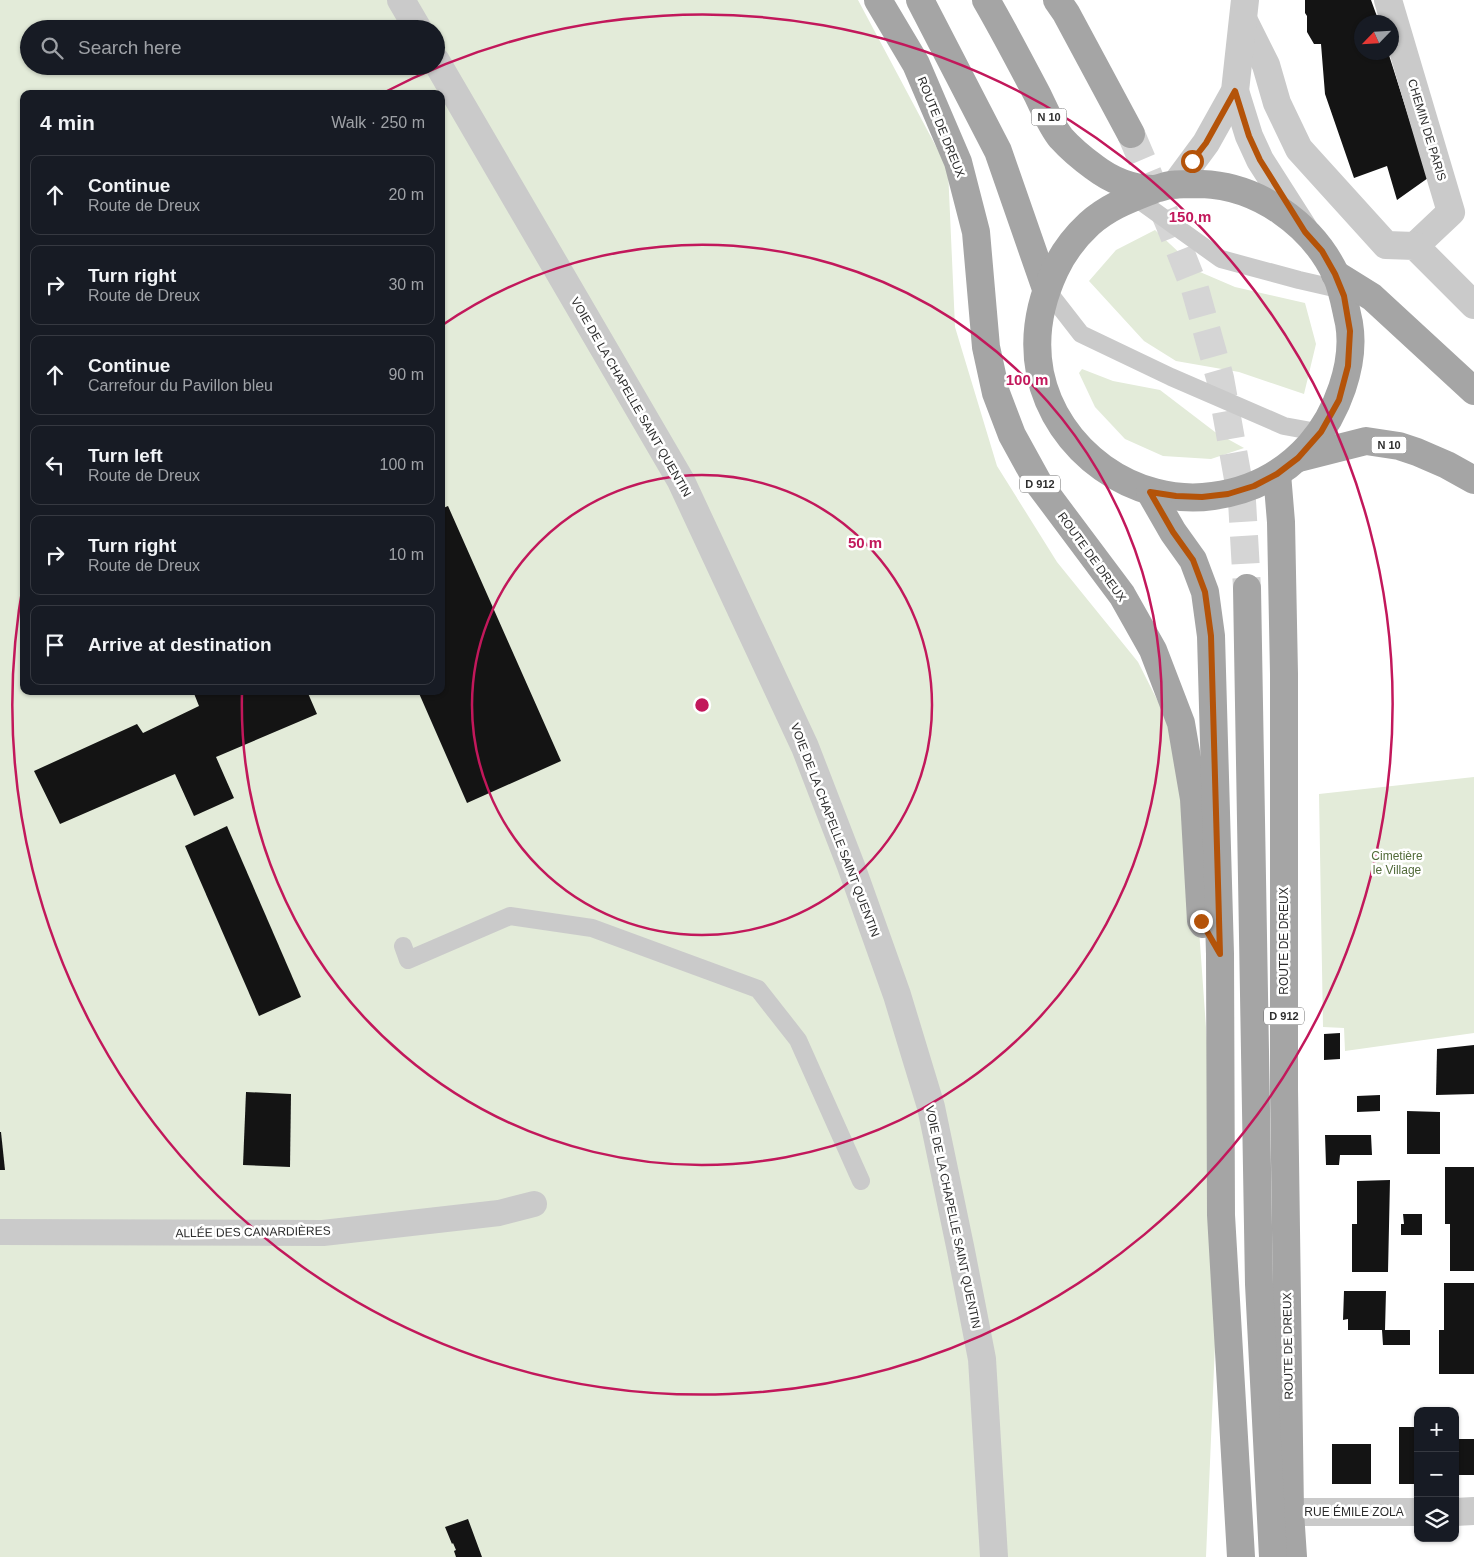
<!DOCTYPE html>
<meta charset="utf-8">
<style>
:root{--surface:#171b24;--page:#242831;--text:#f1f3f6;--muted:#9ea1a6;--line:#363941}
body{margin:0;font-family:Arial,sans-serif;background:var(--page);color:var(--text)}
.controls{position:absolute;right:15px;bottom:15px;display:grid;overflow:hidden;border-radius:10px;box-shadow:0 1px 4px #0004}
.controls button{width:45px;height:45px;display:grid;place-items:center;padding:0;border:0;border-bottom:1px solid var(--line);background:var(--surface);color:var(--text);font:25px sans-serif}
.compass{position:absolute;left:1354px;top:15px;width:45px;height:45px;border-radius:50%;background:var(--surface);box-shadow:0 1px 4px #0004;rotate:245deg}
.stop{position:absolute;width:15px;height:15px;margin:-11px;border:4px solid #b45309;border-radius:50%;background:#fff}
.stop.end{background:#b45309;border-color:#fff;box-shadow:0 1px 5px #0008}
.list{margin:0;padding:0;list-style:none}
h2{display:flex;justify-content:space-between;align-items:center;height:65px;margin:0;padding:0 20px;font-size:21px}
h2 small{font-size:16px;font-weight:400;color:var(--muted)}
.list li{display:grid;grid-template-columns:32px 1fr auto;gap:15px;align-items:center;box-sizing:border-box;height:80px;margin:0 10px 10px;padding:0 10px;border:1px solid var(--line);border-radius:10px}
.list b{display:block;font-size:19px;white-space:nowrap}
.list p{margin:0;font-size:16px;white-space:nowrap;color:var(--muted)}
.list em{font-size:16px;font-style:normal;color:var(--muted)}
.icon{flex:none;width:28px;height:28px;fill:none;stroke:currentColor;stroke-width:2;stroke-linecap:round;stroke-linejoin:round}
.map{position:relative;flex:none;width:1474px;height:1557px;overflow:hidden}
.search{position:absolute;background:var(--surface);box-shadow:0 1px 4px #0004;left:20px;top:20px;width:425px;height:55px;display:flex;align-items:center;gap:12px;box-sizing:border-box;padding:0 18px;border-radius:28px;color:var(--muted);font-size:19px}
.panel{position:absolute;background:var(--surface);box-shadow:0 1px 4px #0004;left:20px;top:90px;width:425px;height:605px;border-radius:10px}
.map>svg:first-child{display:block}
</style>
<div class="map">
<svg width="1474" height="1557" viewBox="0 0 1474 1557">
<rect width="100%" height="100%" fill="#fff"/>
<g fill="#e3ebd9" fill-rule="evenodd">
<path d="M 0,0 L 858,0 L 948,169 L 955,327 L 997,466 L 1057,562 L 1138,662 L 1187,759 L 1220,1226 L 1206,1557 L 0,1557 ZM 29,29 L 436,29 L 436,66 L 29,66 ZM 24,94 L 441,94 L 441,691 L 24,691 Z"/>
<path d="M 1155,230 L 1200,272 L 1235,287 L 1305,303 L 1316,344 L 1304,394 L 1239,372 L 1176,361 L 1144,341 L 1089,281 L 1116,250 Z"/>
<path d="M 1082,369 L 1113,381 L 1160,390 L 1215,432 L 1244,448 L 1211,459 L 1163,456 L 1125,439 L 1095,407 L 1079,373 Z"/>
<path d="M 1474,777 L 1474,1033 L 1345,1051 L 1344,1028 L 1323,1027 L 1319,794 Z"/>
</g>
<g fill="#141414">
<path d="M 1305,0 L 1371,0 L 1379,22 L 1362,22 L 1362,52 L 1388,52 L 1428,178 L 1397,200 L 1387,166 L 1354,178 L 1325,94 L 1321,44 L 1314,44 L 1307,32 L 1307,16 L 1305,13 Z"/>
<path d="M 448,506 L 561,761 L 467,803 L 418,691 L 441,691 L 441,509 Z"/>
<path d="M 193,691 L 307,691 L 317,714 L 216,757 L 234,798 L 194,816 L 175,774 L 60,824 L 34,771 L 137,724 L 143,733 L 199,706 Z"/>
<path d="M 227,826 L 301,997 L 259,1016 L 185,846 Z"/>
<path d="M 1340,1033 L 1340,1059 L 1324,1060 L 1324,1034 Z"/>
<path d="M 1474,1045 L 1474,1094 L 1436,1095 L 1437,1049 Z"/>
<path d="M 246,1092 L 291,1094 L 290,1167 L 243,1165 Z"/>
<path d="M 1380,1095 L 1380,1111 L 1357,1112 L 1357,1096 Z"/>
<path d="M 1407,1111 L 1440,1112 L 1440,1154 L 1407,1154 Z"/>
<path d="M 0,1132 L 1,1132 L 5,1170 L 0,1170 Z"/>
<path d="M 1325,1135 L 1371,1135 L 1372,1155 L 1340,1155 L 1339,1165 L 1326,1165 Z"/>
<path d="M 1445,1167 L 1474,1167 L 1474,1271 L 1450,1271 L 1450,1224 L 1445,1224 Z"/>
<path d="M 1390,1180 L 1388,1272 L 1352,1272 L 1352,1224 L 1357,1224 L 1357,1181 Z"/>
<path d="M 1403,1214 L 1422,1214 L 1422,1235 L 1401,1235 L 1401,1224 L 1404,1224 Z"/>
<path d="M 1444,1283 L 1474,1283 L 1474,1374 L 1439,1374 L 1439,1330 L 1444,1330 Z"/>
<path d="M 1344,1291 L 1386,1291 L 1385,1330 L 1410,1330 L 1410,1345 L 1383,1345 L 1382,1330 L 1348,1330 L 1348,1319 L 1343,1320 Z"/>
<path d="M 1399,1427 L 1414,1427 L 1414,1445 L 1418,1445 L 1418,1468 L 1414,1468 L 1414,1484 L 1399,1484 Z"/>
<rect x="1455" y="1439" width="19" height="36"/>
<rect x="1332" y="1444" width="39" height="40"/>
<path d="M 468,1519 L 482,1557 L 456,1557 L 454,1551 L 456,1550 L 453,1543 L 452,1544 L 445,1527 Z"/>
</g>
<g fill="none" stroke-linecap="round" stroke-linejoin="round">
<path stroke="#d5d5d5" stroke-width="28" stroke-dasharray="28 14" stroke-linecap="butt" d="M 1131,134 L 1169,223 L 1195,289 L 1220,378 L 1242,501 L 1247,588"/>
<g stroke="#cacaca" stroke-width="18">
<path d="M 1129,193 L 1221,259 L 1299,280 L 1347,291"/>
<path d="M 1046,289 L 1081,334 L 1171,377 L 1284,426 L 1328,434"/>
<path d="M 403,946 L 408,960 L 510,916 L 592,928 L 758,989 L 798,1040 L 861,1181"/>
</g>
<path stroke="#cacaca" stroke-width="26" d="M 0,1232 L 323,1233 L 499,1213 L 534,1204"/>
<g stroke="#cacaca" stroke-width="28">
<path d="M 401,0 L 418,29"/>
<path d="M 1388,0 L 1451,212 L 1415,246"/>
<path d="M 1244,21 L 1266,65 L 1277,103 L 1299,149 L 1386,245 L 1415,246 L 1474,305"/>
<path d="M 436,61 L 681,481 L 805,747 L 851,866 L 897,995 L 931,1107 L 961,1251 L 982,1359 L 994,1557"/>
<path d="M 1290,1512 L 1418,1512"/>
<path d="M 1455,1512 L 1474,1511"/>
</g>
<g stroke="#cacaca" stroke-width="28">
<path d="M 1235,91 L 1249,136 L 1260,160 L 1304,229"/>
<path d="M 1175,185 L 1206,143 L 1235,91 L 1245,0"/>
</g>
<g stroke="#a5a5a5" stroke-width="28">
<path d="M 878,0 L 916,64 L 958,162 L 976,232 L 986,347 L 996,393 L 1012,435 L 1039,484 L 1122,595 L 1153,650 L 1181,723 L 1194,799 L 1201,921 L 1203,924"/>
<path d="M 920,0 L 998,151 L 1046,289"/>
<path d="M 986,0 C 1004,31 1020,62 1037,94 C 1044,108 1051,126 1061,138 C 1070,148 1083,159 1094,167 C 1111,180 1130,188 1152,189 C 1158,189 1164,186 1170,185 C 1180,184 1191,184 1202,184 C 1258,186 1312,224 1336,275 C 1343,290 1345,306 1349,323 C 1356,364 1337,414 1310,445 C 1284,474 1251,491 1213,496 C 1134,507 1056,451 1040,373 C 1033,337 1040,302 1055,270 C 1063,253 1075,237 1089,224 C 1109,206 1130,199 1155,189"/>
<path d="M 1057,0 L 1066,13 L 1131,134"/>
<path d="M 1335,274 L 1372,297 L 1474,391"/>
<path d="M 1299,458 L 1366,441 L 1399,446 L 1417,452 L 1447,465 L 1474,480"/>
<path d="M 1277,474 L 1281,522 L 1284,674 L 1284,1089 L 1290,1512 L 1293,1557"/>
<path d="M 1150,492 L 1173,532 L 1193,560 L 1205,592 L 1211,636 L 1220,954 L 1221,1215 L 1241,1557"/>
<path d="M 1247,588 L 1259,1284 L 1273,1557"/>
</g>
</g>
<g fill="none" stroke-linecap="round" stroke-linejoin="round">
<path stroke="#b45309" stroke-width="6" d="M 1192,161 L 1206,143 L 1235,91 L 1249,136 L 1260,160 L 1305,232 L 1322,251 L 1335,274 L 1344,296 L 1350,331 L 1348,366 L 1339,400 L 1321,432 L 1298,458 L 1277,474 L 1254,486 L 1228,494 L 1202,497 L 1176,496 L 1150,492 L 1173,532 L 1193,560 L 1205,592 L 1211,636 L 1220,954 L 1201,921"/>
</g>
<g fill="none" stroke="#c2185b" stroke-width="2.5">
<circle cx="702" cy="705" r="230"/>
<path d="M441 326A460 460 0 1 1 242 693"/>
<path d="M383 93A690 690 0 1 1 24 579"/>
</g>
<g text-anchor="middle" stroke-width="5" stroke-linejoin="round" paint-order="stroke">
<g fill="#fff" stroke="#6c6c6c" stroke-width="1">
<rect x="1031.5" y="108.5" width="35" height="17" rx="4"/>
<rect x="1371.5" y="436.5" width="35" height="17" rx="4"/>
<rect x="1020" y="475.5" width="40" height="17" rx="4"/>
<rect x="1264" y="1007.5" width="40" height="17" rx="4"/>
</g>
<g font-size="11" font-weight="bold" fill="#2d2d2d">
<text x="1049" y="121">N 10</text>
<text x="1389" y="449">N 10</text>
<text x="1040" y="488">D 912</text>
<text x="1284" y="1020">D 912</text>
</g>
<g font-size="12" fill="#2d2d2d" stroke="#fff">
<text transform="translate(941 127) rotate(68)" y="4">ROUTE DE DREUX</text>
<text transform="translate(1427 130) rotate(73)" y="4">CHEMIN DE PARIS</text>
<text transform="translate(631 397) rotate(60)" y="4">VOIE DE LA CHAPELLE SAINT QUENTIN</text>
<text transform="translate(1092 557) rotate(54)" y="4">ROUTE DE DREUX</text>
<text transform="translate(835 830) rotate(69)" y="4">VOIE DE LA CHAPELLE SAINT QUENTIN</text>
<text transform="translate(1284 941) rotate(-90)" y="4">ROUTE DE DREUX</text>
<text transform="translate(953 1217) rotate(78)" y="4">VOIE DE LA CHAPELLE SAINT QUENTIN</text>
<text transform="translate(253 1232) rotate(-1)" y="4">ALLÉE DES CANARDIÈRES</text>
<text transform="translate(1288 1346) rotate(-91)" y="4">ROUTE DE DREUX</text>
<text x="1354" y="1516">RUE ÉMILE ZOLA</text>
</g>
<g font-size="12" fill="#516a39" stroke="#fff">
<text x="1397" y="860">Cimetière<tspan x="1397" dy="14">le Village</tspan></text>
</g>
</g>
<circle cx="702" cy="705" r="8" fill="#c2185b" stroke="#fff" stroke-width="2.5"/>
<g font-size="15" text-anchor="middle" font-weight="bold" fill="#c2185b" stroke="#fff" stroke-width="5" stroke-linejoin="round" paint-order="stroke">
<text x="1190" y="222">150 m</text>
<text x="1027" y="385">100 m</text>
<text x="865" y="548">50 m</text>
</g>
</svg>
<div class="controls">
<button>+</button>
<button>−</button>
<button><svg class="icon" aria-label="layers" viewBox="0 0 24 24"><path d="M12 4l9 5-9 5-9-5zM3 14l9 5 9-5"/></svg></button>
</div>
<svg class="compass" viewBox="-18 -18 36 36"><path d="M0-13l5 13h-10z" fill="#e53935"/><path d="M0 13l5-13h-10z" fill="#9ea1a6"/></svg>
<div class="stop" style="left:1192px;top:161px"></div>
<div class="stop end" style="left:1201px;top:921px"></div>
<div class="search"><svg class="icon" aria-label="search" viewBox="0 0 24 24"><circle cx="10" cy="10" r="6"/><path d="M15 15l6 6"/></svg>Search here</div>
<section class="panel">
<h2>4 min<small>Walk · 250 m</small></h2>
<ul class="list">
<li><svg class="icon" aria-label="ahead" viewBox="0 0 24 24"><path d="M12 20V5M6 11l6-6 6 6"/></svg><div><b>Continue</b><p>Route de Dreux</p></div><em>20 m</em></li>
<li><svg class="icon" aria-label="right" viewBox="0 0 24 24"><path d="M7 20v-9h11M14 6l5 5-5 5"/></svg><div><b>Turn right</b><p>Route de Dreux</p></div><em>30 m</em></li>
<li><svg class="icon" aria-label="ahead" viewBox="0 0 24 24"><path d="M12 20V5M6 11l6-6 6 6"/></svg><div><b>Continue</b><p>Carrefour du Pavillon bleu</p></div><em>90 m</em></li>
<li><svg class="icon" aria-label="left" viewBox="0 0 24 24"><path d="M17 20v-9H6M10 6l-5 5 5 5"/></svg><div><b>Turn left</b><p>Route de Dreux</p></div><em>100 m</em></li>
<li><svg class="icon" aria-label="right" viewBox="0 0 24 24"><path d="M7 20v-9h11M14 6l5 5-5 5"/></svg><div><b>Turn right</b><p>Route de Dreux</p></div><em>10 m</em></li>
<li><svg class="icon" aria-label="arrive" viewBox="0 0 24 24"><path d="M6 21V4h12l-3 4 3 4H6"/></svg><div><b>Arrive at destination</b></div></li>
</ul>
</section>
</div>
